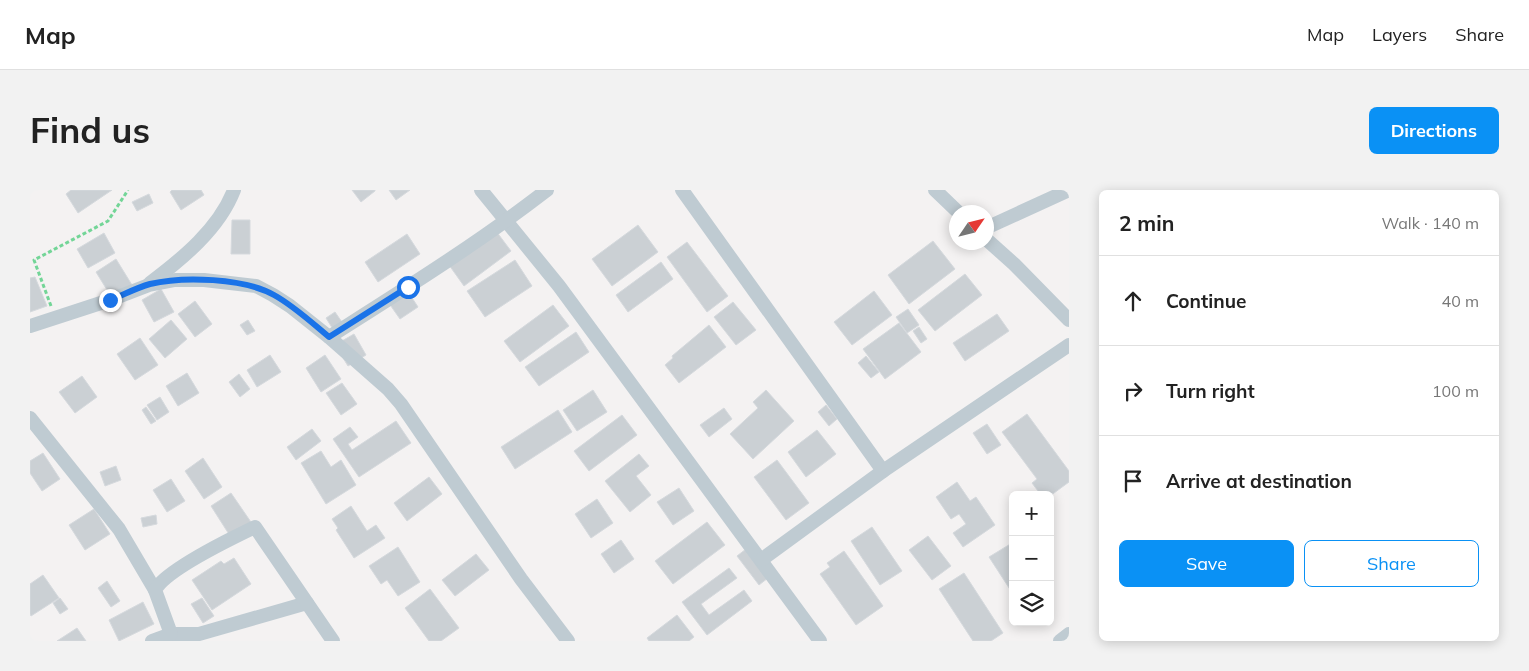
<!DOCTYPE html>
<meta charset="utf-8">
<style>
:root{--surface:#fff;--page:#f2f2f2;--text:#222;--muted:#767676;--line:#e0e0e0;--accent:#0a91f5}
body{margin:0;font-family:Mulish,sans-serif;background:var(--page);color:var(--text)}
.controls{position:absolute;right:15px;bottom:15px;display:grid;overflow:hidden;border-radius:8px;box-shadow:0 2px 12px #0003}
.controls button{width:45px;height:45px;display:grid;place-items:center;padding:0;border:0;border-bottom:1px solid var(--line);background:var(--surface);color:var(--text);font:25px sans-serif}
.compass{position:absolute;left:919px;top:15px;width:45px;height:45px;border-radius:50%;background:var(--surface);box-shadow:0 2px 12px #0003;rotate:55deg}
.stop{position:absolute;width:15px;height:15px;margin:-11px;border:4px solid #1a73e8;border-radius:50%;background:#fff}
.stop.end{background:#1a73e8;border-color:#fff;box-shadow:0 1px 5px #0008}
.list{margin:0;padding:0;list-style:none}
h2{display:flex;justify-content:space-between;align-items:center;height:65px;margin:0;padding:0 20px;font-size:21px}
h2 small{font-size:16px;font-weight:400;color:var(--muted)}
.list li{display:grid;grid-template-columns:32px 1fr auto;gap:15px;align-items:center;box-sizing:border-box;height:90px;padding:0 20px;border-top:1px solid var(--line)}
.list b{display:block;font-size:19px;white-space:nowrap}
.list em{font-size:16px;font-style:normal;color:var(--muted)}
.actions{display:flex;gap:10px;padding:15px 20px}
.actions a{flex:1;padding:11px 0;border:1px solid var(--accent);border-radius:8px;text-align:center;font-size:18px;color:var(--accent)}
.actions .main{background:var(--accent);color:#fff}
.icon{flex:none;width:28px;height:28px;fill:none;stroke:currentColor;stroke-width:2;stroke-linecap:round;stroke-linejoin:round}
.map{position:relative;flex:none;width:1039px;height:451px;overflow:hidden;border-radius:8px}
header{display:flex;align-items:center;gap:30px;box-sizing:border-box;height:70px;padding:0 25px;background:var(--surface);border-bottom:1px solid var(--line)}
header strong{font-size:24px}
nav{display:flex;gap:28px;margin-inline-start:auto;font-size:18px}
.intro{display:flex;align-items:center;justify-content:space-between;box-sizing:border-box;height:120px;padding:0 30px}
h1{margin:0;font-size:35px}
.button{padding:12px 22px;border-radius:8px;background:var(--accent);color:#fff;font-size:18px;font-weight:700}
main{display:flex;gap:30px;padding:0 30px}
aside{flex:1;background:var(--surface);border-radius:8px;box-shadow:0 2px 12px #0003}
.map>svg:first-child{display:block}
</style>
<header>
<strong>Map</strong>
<nav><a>Map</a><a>Layers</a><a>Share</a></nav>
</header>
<div class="intro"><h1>Find us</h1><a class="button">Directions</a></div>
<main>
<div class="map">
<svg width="1039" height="451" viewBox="0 0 1039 451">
<rect width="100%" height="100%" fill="#f4f2f2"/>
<g fill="#cbd0d4" stroke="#d5d9dd">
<path d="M 41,0 L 82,0 L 48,23 L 36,4 Z"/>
<path d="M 142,0 L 171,0 L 174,5 L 151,20 L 140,2 Z"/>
<path d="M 322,0 L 345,0 L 345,1 L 331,12 Z"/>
<path d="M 359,0 L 380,0 L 366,10 Z"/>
<path d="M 119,4 L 123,13 L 107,21 L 102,12 Z"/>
<path d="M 202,30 L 220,30 L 220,64 L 201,64 Z"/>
<path d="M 608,35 L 628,62 L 582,96 L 562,69 Z"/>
<path d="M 466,41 L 481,61 L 434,96 L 419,75 Z"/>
<path d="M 74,43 L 85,63 L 58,78 L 47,59 Z"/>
<path d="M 377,44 L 390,64 L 348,92 L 335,72 Z"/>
<path d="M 903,51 L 925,79 L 879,114 L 858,85 Z"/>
<path d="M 657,52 L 698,106 L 677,122 L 637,67 Z"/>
<path d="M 86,69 L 102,95 L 82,108 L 66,82 Z"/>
<path d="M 485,70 L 502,96 L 455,127 L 437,101 Z"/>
<path d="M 631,72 L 643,89 L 598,122 L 586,105 Z"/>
<path d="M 935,84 L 952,105 L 905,141 L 888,120 Z"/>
<path d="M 5,87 L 17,116 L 0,122 L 0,88 Z"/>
<path d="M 375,97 L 388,117 L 370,129 L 356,109 Z"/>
<path d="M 131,99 L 144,122 L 124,132 L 112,110 Z"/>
<path d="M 844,101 L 862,125 L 822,155 L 804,132 Z"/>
<path d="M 165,111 L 182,134 L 165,147 L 148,124 Z"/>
<path d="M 703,112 L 726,140 L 706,155 L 684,127 Z"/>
<path d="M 523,115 L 539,136 L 490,172 L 474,151 Z"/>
<path d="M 878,119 L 889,135 L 877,143 L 866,127 Z"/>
<path d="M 305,122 L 316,138 L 306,144 L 296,128 Z"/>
<path d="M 967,124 L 979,141 L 935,171 L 923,153 Z"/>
<path d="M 141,130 L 157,149 L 135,168 L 119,149 Z"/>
<path d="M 218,130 L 225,141 L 217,145 L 210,135 Z"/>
<path d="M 869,133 L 891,162 L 855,189 L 833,159 Z"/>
<path d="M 679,135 L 696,157 L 649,193 L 635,175 L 643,168 L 642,166 Z"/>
<path d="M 889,137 L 897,149 L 891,153 L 883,141 Z"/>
<path d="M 546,142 L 559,162 L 509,196 L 495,177 Z"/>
<path d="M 324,144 L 336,165 L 318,176 L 305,155 Z"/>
<path d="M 110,148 L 128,175 L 105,190 L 87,164 Z"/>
<path d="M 240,165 L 251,182 L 227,197 L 217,180 Z"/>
<path d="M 295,165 L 311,189 L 291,202 L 276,178 Z"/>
<path d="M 836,166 L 849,182 L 841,188 L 828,173 Z"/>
<path d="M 157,183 L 169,203 L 148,216 L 136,196 Z"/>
<path d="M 209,184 L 220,199 L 210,207 L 199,192 Z"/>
<path d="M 52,186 L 67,207 L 45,223 L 29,202 Z"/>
<path d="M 312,193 L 327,214 L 311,225 L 296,203 Z"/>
<path d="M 563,200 L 577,222 L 547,241 L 533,220 Z"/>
<path d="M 736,200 L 764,231 L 723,269 L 700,244 L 728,218 L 723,212 Z"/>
<path d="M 130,207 L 139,222 L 127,230 L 117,215 Z"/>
<path d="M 796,215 L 807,229 L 799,236 L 788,222 Z"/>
<path d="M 116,217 L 126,231 L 121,234 L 112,220 Z"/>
<path d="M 694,218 L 702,229 L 679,247 L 670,235 Z"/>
<path d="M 528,220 L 542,242 L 485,279 L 471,257 Z"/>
<path d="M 997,224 L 1039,281 L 1039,292 L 1020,306 L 1020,305 L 1011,305 L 1002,293 L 1007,289 L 972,242 Z"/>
<path d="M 592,225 L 607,245 L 559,281 L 544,261 Z"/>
<path d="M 366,231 L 381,253 L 329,287 L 303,249 L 320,237 L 328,247 L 318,254 L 322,260 Z"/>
<path d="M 957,234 L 971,255 L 957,264 L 943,243 Z"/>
<path d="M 282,239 L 291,251 L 266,270 L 257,257 Z"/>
<path d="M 787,240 L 806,264 L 776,287 L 758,262 Z"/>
<path d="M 291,261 L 301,277 L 311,270 L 326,295 L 296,314 L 271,273 Z"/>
<path d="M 13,263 L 30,289 L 12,301 L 0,283 L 0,271 Z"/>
<path d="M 609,264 L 619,276 L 606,286 L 621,305 L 600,322 L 575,291 Z"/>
<path d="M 173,268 L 192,297 L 174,309 L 155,281 Z"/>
<path d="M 747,270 L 779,313 L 756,330 L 724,287 Z"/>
<path d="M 86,276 L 91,290 L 75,296 L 70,282 Z"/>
<path d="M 399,287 L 412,304 L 377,331 L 364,313 Z"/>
<path d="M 141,289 L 155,311 L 137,322 L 123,300 Z"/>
<path d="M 927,292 L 940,311 L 946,307 L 965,335 L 933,357 L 923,343 L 936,334 L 929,324 L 921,329 L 906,307 Z"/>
<path d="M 649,298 L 664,321 L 643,335 L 627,312 Z"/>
<path d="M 201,303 L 223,335 L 202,349 L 181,316 Z"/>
<path d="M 567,309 L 583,333 L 561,348 L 545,324 Z"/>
<path d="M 321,316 L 337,341 L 346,335 L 355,348 L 324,368 L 306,340 L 308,338 L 302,329 Z"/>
<path d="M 64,319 L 80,344 L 55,360 L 39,335 Z"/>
<path d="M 126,325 L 127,334 L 113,337 L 111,328 Z"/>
<path d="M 677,332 L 695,355 L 643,394 L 625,371 Z"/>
<path d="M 842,337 L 872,381 L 850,395 L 821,351 Z"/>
<path d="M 898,346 L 921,376 L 902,390 L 879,360 Z"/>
<path d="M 591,350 L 604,369 L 584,383 L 571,364 Z"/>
<path d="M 982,353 L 983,355 L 983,404 L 959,367 Z"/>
<path d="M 368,357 L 390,392 L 368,406 L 357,390 L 351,394 L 339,376 Z"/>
<path d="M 716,359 L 738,388 L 729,395 L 707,366 Z"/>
<path d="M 814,361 L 853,416 L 826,435 L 790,384 L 800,377 L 797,373 Z"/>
<path d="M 446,364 L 459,380 L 425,406 L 412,390 Z"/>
<path d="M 204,368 L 221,394 L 182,420 L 162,390 L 191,371 L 194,374 Z"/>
<path d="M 699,378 L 707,388 L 671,414 L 679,425 L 714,400 L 722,411 L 677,445 L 652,412 Z"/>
<path d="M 934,383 L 973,443 L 961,451 L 943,451 L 909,399 Z"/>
<path d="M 13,385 L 29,408 L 1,426 L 0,424 L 0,394 Z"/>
<path d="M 77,391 L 90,411 L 81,417 L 68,398 Z"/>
<path d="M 400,399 L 429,438 L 411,451 L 399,451 L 375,418 Z"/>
<path d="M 30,408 L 38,419 L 30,424 L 23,413 Z"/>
<path d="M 172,408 L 184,426 L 173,433 L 161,414 Z"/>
<path d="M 113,412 L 124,434 L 89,451 L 79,430 Z"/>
<path d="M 647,425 L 664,447 L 659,451 L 619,451 L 617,448 Z"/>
<path d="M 47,438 L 56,451 L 27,451 Z"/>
</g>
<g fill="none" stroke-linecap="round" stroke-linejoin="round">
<path stroke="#73d597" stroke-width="3" stroke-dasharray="4 2.5" stroke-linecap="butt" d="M 21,116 L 4,70 L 78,31 L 98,0"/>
<g stroke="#bfcbd2" stroke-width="14">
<path d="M 451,0 L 529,96 L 790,451"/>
<path d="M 652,0 L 853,281"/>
<path d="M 905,0 L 928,22"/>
<path d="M 956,38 L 1039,0"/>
<path d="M 956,49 L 984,74 L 1039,130"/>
<path d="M 120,93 C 152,69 189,39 204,0"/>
<path d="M 0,136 L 80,110 L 119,95 L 145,90 L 174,90 L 226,96 L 243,105 L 260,116 L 299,147 L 358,199 L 371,214 L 491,389 L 538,451"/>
<path d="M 299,147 C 373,100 447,54 517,0"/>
<path d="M 0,228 L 89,339 L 125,400"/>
<path d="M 731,370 L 853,281 L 1039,155"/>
<path d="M 141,444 L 169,444 L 277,413"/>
<path d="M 122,451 L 141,444 L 125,400 C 136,380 202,348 225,337 L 303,451"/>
<path d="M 1030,451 L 1039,444"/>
</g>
</g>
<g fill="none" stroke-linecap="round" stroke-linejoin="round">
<path stroke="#1a73e8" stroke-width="6" d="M 80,110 C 93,105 106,98 120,94 C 153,86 214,88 244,105 C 264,116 281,132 299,147 L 378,97"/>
</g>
</svg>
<div class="controls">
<button>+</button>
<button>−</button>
<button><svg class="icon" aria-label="layers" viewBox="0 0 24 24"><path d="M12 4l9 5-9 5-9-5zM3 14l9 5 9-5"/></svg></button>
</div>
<svg class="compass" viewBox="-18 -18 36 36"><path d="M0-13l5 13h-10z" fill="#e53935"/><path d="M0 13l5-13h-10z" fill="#767676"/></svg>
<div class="stop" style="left:378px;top:97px"></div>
<div class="stop end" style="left:80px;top:110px"></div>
</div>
<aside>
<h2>2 min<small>Walk · 140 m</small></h2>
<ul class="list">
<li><svg class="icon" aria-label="ahead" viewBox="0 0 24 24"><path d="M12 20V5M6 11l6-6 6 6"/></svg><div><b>Continue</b></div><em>40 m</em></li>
<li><svg class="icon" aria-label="right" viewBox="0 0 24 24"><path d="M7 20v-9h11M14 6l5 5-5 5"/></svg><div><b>Turn right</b></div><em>100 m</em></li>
<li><svg class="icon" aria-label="arrive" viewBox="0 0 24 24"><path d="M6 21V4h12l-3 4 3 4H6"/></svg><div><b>Arrive at destination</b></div></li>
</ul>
<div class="actions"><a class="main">Save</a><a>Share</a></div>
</aside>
</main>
